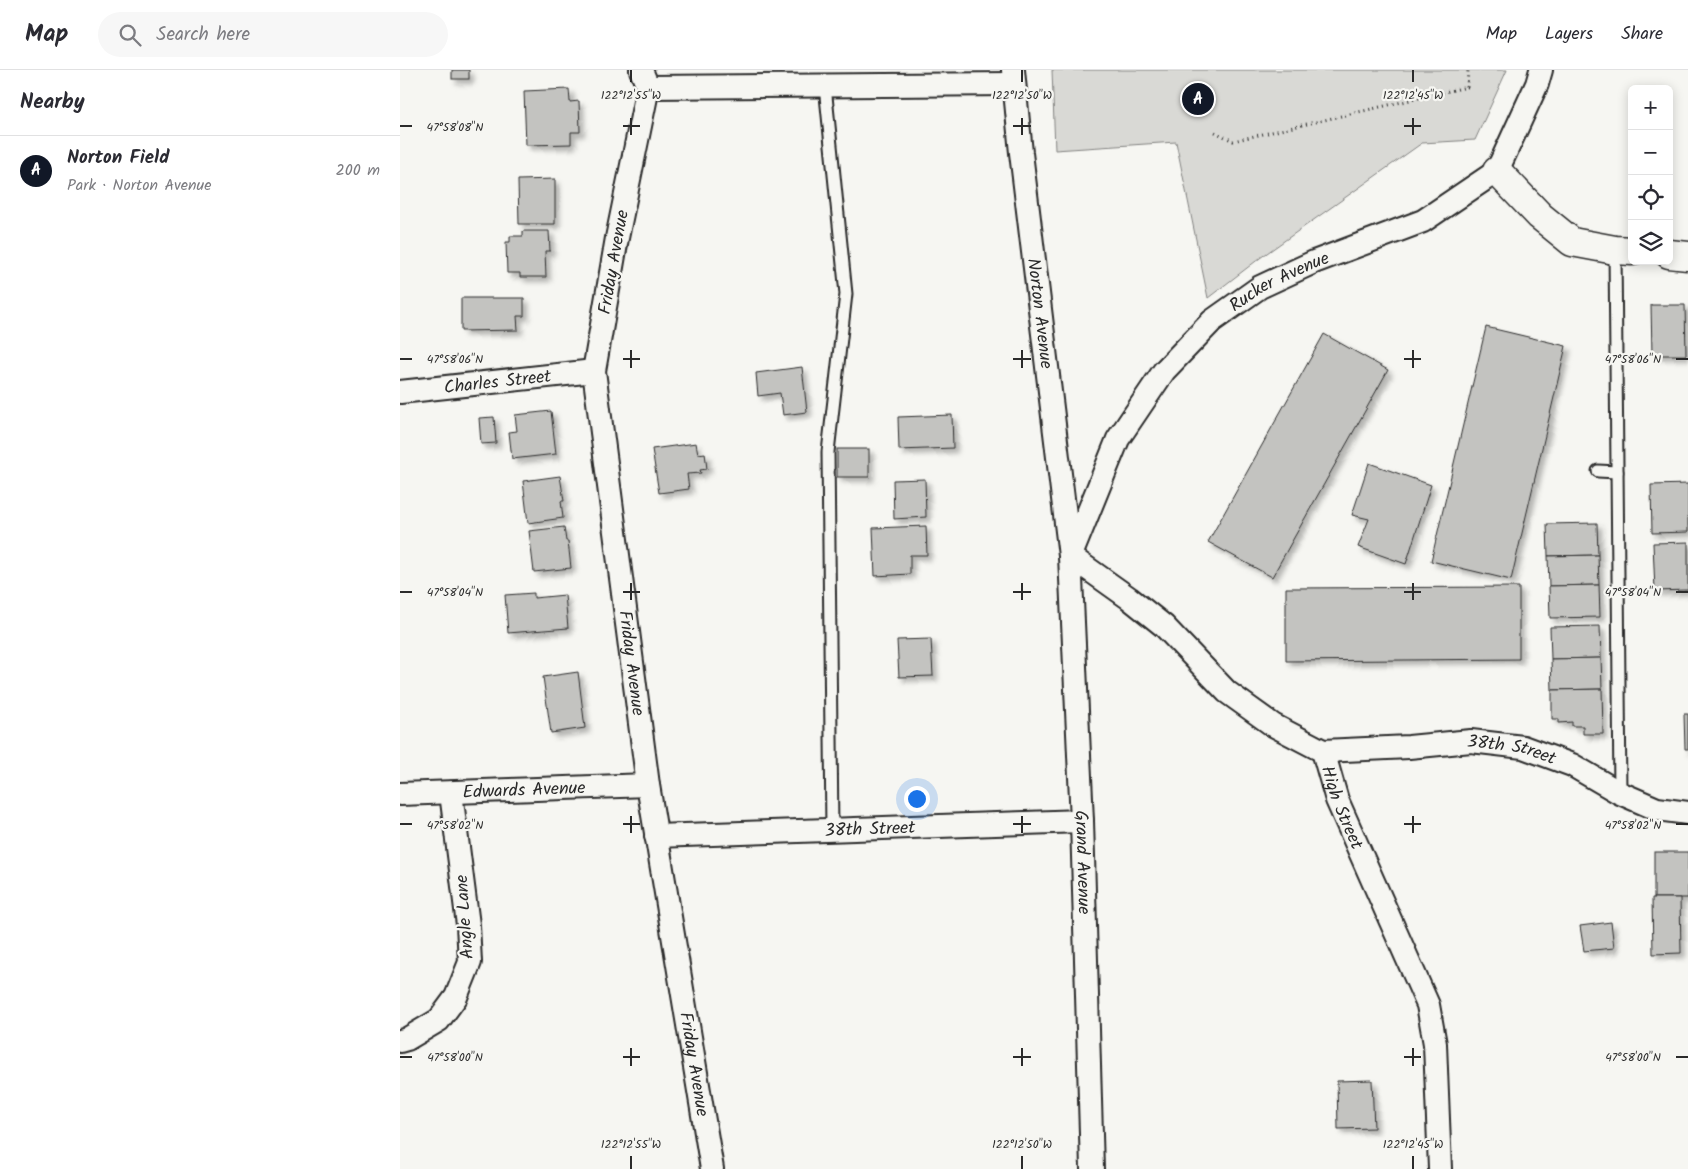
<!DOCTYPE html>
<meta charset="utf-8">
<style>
:root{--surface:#fff;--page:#f7f7f7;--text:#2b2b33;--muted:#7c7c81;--line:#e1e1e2;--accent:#111827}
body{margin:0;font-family:Kalam,sans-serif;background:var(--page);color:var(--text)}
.controls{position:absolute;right:15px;top:15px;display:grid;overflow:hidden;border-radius:8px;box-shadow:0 2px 12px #0003}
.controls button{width:45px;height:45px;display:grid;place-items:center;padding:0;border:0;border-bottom:1px solid var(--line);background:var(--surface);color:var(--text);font:25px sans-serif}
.you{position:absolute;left:516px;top:728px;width:18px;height:18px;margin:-12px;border:4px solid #fff;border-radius:50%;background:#1a73e8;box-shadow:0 0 0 8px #1a73e833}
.badge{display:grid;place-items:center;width:32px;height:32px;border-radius:50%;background:var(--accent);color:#fff;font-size:16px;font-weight:700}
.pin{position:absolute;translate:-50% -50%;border:2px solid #fff;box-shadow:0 1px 5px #0006}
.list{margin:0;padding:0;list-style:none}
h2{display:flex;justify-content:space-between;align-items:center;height:65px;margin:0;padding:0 20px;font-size:21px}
h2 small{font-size:16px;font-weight:400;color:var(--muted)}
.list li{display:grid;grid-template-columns:32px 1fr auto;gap:15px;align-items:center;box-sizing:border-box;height:70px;padding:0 20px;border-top:1px solid var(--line)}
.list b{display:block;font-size:19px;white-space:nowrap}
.list p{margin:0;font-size:16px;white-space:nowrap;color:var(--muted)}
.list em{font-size:16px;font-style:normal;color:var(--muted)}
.icon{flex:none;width:28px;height:28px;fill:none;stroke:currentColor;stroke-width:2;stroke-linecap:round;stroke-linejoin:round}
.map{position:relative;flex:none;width:1288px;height:1099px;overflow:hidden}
header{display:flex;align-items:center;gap:30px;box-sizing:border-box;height:70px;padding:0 25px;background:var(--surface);border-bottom:1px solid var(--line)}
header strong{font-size:24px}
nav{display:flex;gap:28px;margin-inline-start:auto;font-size:18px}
.search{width:350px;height:45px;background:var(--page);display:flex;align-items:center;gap:12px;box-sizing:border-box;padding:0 18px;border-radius:28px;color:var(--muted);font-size:19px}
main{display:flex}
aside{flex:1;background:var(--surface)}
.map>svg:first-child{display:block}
</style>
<header>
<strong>Map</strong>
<div class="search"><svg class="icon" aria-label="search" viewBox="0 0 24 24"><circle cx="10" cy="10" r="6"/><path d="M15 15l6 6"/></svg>Search here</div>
<nav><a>Map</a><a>Layers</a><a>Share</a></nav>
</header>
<main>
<aside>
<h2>Nearby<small></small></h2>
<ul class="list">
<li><span class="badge">A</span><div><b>Norton Field</b><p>Park · Norton Avenue</p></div><em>200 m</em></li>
</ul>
</aside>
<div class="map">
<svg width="1288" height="1099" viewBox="0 0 1288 1099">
<defs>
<filter id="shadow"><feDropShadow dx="4.5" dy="4.5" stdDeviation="2.5" flood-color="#0004"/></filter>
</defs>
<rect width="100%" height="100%" fill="#f6f6f2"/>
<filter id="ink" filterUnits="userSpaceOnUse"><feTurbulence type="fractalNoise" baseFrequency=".02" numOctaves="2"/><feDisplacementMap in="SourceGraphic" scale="10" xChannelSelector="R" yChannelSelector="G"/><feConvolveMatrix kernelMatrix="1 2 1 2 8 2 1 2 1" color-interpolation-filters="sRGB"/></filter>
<g filter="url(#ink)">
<path fill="#d9d9d5" stroke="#828280" d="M 652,0 L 1107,0 L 1075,70 L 1022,73 L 860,188 L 808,228 L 776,72 L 655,80 Z"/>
<g fill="#c3c3c0" stroke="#2b2b2b" filter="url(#shadow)">
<rect x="52" y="0" width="17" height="9"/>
<path d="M 169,19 L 170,32 L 179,31 L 180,62 L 171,62 L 171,74 L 126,75 L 124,21 Z"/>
<path d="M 155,109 L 155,154 L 119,154 L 118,110 Z"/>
<path d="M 123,161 L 149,161 L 150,181 L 145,181 L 146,207 L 120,207 L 120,203 L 107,203 L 106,172 L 110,172 L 110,166 L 123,166 Z"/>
<path d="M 61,228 L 124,228 L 124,246 L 117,246 L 118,260 L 61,261 Z"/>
<path d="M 1251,235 L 1285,235 L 1286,285 L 1252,285 Z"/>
<path d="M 1086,257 L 1166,276 L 1111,510 L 1031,491 Z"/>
<path d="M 924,264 L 988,300 L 872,507 L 808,472 Z"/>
<path d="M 402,297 L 407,342 L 383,345 L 380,323 L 358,326 L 356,303 Z"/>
<path d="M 151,341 L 156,384 L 112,389 L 109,362 L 117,361 L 115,345 Z"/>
<path d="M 552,345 L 553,378 L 499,380 L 498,347 Z"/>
<path d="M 94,347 L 96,373 L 81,374 L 79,348 Z"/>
<path d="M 296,373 L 298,384 L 305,383 L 307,399 L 300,400 L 301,403 L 287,404 L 289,419 L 259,423 L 252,379 Z"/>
<rect x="437" y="379" width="32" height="28"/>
<path d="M 969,393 L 1031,415 L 1006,494 L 958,477 L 969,449 L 952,445 Z"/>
<path d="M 160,406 L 164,431 L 161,431 L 163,448 L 128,453 L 123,411 Z"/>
<path d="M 525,409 L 526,447 L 494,449 L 493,410 Z"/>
<path d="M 1288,414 L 1288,462 L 1252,463 L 1251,415 Z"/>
<path d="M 1197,453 L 1198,485 L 1148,486 L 1147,454 Z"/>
<path d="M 526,456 L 527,485 L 510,485 L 510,504 L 475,506 L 473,458 Z"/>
<path d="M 164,457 L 166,471 L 168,471 L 171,498 L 134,502 L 129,461 Z"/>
<path d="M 1288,472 L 1288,520 L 1255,521 L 1253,473 Z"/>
<path d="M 1198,485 L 1199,515 L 1149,516 L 1148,486 Z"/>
<path d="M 1199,515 L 1200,547 L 1150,548 L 1149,516 Z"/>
<path d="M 1119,517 L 1119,589 L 886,591 L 886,518 Z"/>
<path d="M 134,523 L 134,528 L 165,525 L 168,558 L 108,563 L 105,525 Z"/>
<path d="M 1200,556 L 1201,588 L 1151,589 L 1150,557 Z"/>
<path d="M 531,569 L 533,606 L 499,607 L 497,570 Z"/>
<path d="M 1201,588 L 1202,619 L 1152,620 L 1151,589 Z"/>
<path d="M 178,602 L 185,658 L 151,663 L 143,607 Z"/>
<path d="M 1202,619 L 1203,664 L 1183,664 L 1183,656 L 1172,656 L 1172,652 L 1159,653 L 1159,649 L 1152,649 L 1152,620 Z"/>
<path d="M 1284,644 L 1288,644 L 1288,679 L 1285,679 Z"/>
<rect x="1254" y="782" width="34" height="46"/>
<path d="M 1252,828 L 1280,828 L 1281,883 L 1253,884 Z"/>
<path d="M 1211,852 L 1214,878 L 1184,881 L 1180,856 Z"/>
<path d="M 972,1010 L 974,1058 L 938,1059 L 937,1011 Z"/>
</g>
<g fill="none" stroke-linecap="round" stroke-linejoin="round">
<g stroke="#2b2b2b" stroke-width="15">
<g id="service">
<path d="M 425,16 L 446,224 L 428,382 L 432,760"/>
<path d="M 1215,180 L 1220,723"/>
<path d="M 1198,401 L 1217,402"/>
</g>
</g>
<g stroke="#2b2b2b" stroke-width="26">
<g id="minor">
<path id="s1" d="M 241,0 L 248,17 L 217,168 L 194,301 L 248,715 L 312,1099"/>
<path id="s2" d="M 613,0 L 621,83 L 670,486 L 682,751 L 692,1099"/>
<path d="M 248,17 L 613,14"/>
<path id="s3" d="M 0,322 L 194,301"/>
<path id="s4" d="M 671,485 L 718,369 L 764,301 L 812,251 L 860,217 L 914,192 L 1023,151 L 1097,101 L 1137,14 L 1141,0"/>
<path id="s5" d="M 670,486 L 729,528 L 764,556 L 827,622 L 873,655 L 923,681 L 937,730 L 1028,935 L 1035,974 L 1040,1099"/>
<path id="s6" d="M 923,681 L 1009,677 L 1071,671 L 1123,677 L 1172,695 L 1220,723 L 1257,739 L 1288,743"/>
<path id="s7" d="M 0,724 L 248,715"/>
<path id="s8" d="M 256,766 L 682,751"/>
<path d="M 0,971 L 7,969 L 39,950 L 56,927 L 70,892 L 68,855 L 51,723"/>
</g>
</g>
<g stroke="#2b2b2b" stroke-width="31">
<g id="tertiary">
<path d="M 1097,101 L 1140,146 L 1172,172 L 1215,180 L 1232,181"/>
<path d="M 1269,184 L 1288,186"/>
</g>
</g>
<path stroke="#2b2b2b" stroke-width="3" stroke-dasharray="1 4" stroke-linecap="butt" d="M 815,62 L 833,71 L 1067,17 L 1068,0"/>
<use href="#service" stroke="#f6f6f2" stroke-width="11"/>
<use href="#minor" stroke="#f6f6f2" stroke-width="22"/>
<use href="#tertiary" stroke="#f6f6f2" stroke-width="28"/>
</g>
</g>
<path fill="none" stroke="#2b2b2b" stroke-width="2" d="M 231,0 L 231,12M 622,0 L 622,12M 1013,0 L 1013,12M 231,48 L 231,65M 622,48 L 622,65M 1013,48 L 1013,65M 0,56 L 12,56M 223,56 L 240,56M 613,56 L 631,56M 1004,56 L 1021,56M 231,280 L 231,298M 622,280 L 622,298M 1013,280 L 1013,298M 0,289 L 12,289M 223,289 L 240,289M 613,289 L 631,289M 1004,289 L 1021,289M 1276,289 L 1288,289M 231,513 L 231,530M 622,513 L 622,530M 1013,513 L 1013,530M 0,522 L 12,522M 223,522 L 240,522M 613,522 L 631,522M 1004,522 L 1021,522M 1276,522 L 1288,522M 231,746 L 231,763M 622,746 L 622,763M 1013,746 L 1013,763M 0,754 L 12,754M 223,754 L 240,754M 613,754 L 631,754M 1004,754 L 1021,754M 1276,754 L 1288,754M 231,978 L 231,996M 622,978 L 622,996M 1013,978 L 1013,996M 0,987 L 12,987M 223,987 L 240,987M 613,987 L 631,987M 1004,987 L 1021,987M 1276,987 L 1288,987M 231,1086 L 231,1099M 622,1086 L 622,1099M 1013,1086 L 1013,1099"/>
<g text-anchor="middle" stroke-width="4.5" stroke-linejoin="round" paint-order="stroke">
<g font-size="18" fill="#2b2b2b" stroke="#f6f6f2">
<text transform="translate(213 192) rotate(-80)" y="6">Friday Avenue</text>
<text dy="6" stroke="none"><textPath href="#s4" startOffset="355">Rucker Avenue</textPath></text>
<text dy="6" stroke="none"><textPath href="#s2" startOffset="245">Norton Avenue</textPath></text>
<text dy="6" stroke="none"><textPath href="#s3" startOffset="98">Charles Street</textPath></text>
<text dy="6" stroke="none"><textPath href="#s1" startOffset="602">Friday Avenue</textPath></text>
<text dy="6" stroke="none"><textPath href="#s6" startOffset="190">38th Street</textPath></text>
<text dy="6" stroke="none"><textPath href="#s7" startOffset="124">Edwards Avenue</textPath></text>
<text dy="6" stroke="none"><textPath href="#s5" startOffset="381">High Street</textPath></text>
<text dy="6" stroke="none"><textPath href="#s8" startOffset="214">38th Street</textPath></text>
<text dy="6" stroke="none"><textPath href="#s2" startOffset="796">Grand Avenue</textPath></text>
<text transform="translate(64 847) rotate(-94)" y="6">Angle Lane</text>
<text dy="6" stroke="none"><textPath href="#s1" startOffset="1008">Friday Avenue</textPath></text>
</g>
</g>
<g font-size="12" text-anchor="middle" fill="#2b2b2b" stroke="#f6f6f2" stroke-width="4.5" stroke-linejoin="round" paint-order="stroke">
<text x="231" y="29">122°12'55"W</text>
<text x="622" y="29">122°12'50"W</text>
<text x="1013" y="29">122°12'45"W</text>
<text x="55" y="61">47°58'08"N</text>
<text x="55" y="293">47°58'06"N</text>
<text x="1233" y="293">47°58'06"N</text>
<text x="55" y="526">47°58'04"N</text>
<text x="1233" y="526">47°58'04"N</text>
<text x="55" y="759">47°58'02"N</text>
<text x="1233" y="759">47°58'02"N</text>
<text x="55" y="991">47°58'00"N</text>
<text x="1233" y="991">47°58'00"N</text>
<text x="231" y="1078">122°12'55"W</text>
<text x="622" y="1078">122°12'50"W</text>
<text x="1013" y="1078">122°12'45"W</text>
</g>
</svg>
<div class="controls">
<button>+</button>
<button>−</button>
<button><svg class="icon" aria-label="locate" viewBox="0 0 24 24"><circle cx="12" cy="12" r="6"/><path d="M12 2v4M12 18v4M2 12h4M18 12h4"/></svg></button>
<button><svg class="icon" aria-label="layers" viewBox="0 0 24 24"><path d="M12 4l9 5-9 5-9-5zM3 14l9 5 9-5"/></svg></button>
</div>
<div class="you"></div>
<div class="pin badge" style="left:798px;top:29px">A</div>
</div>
</main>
